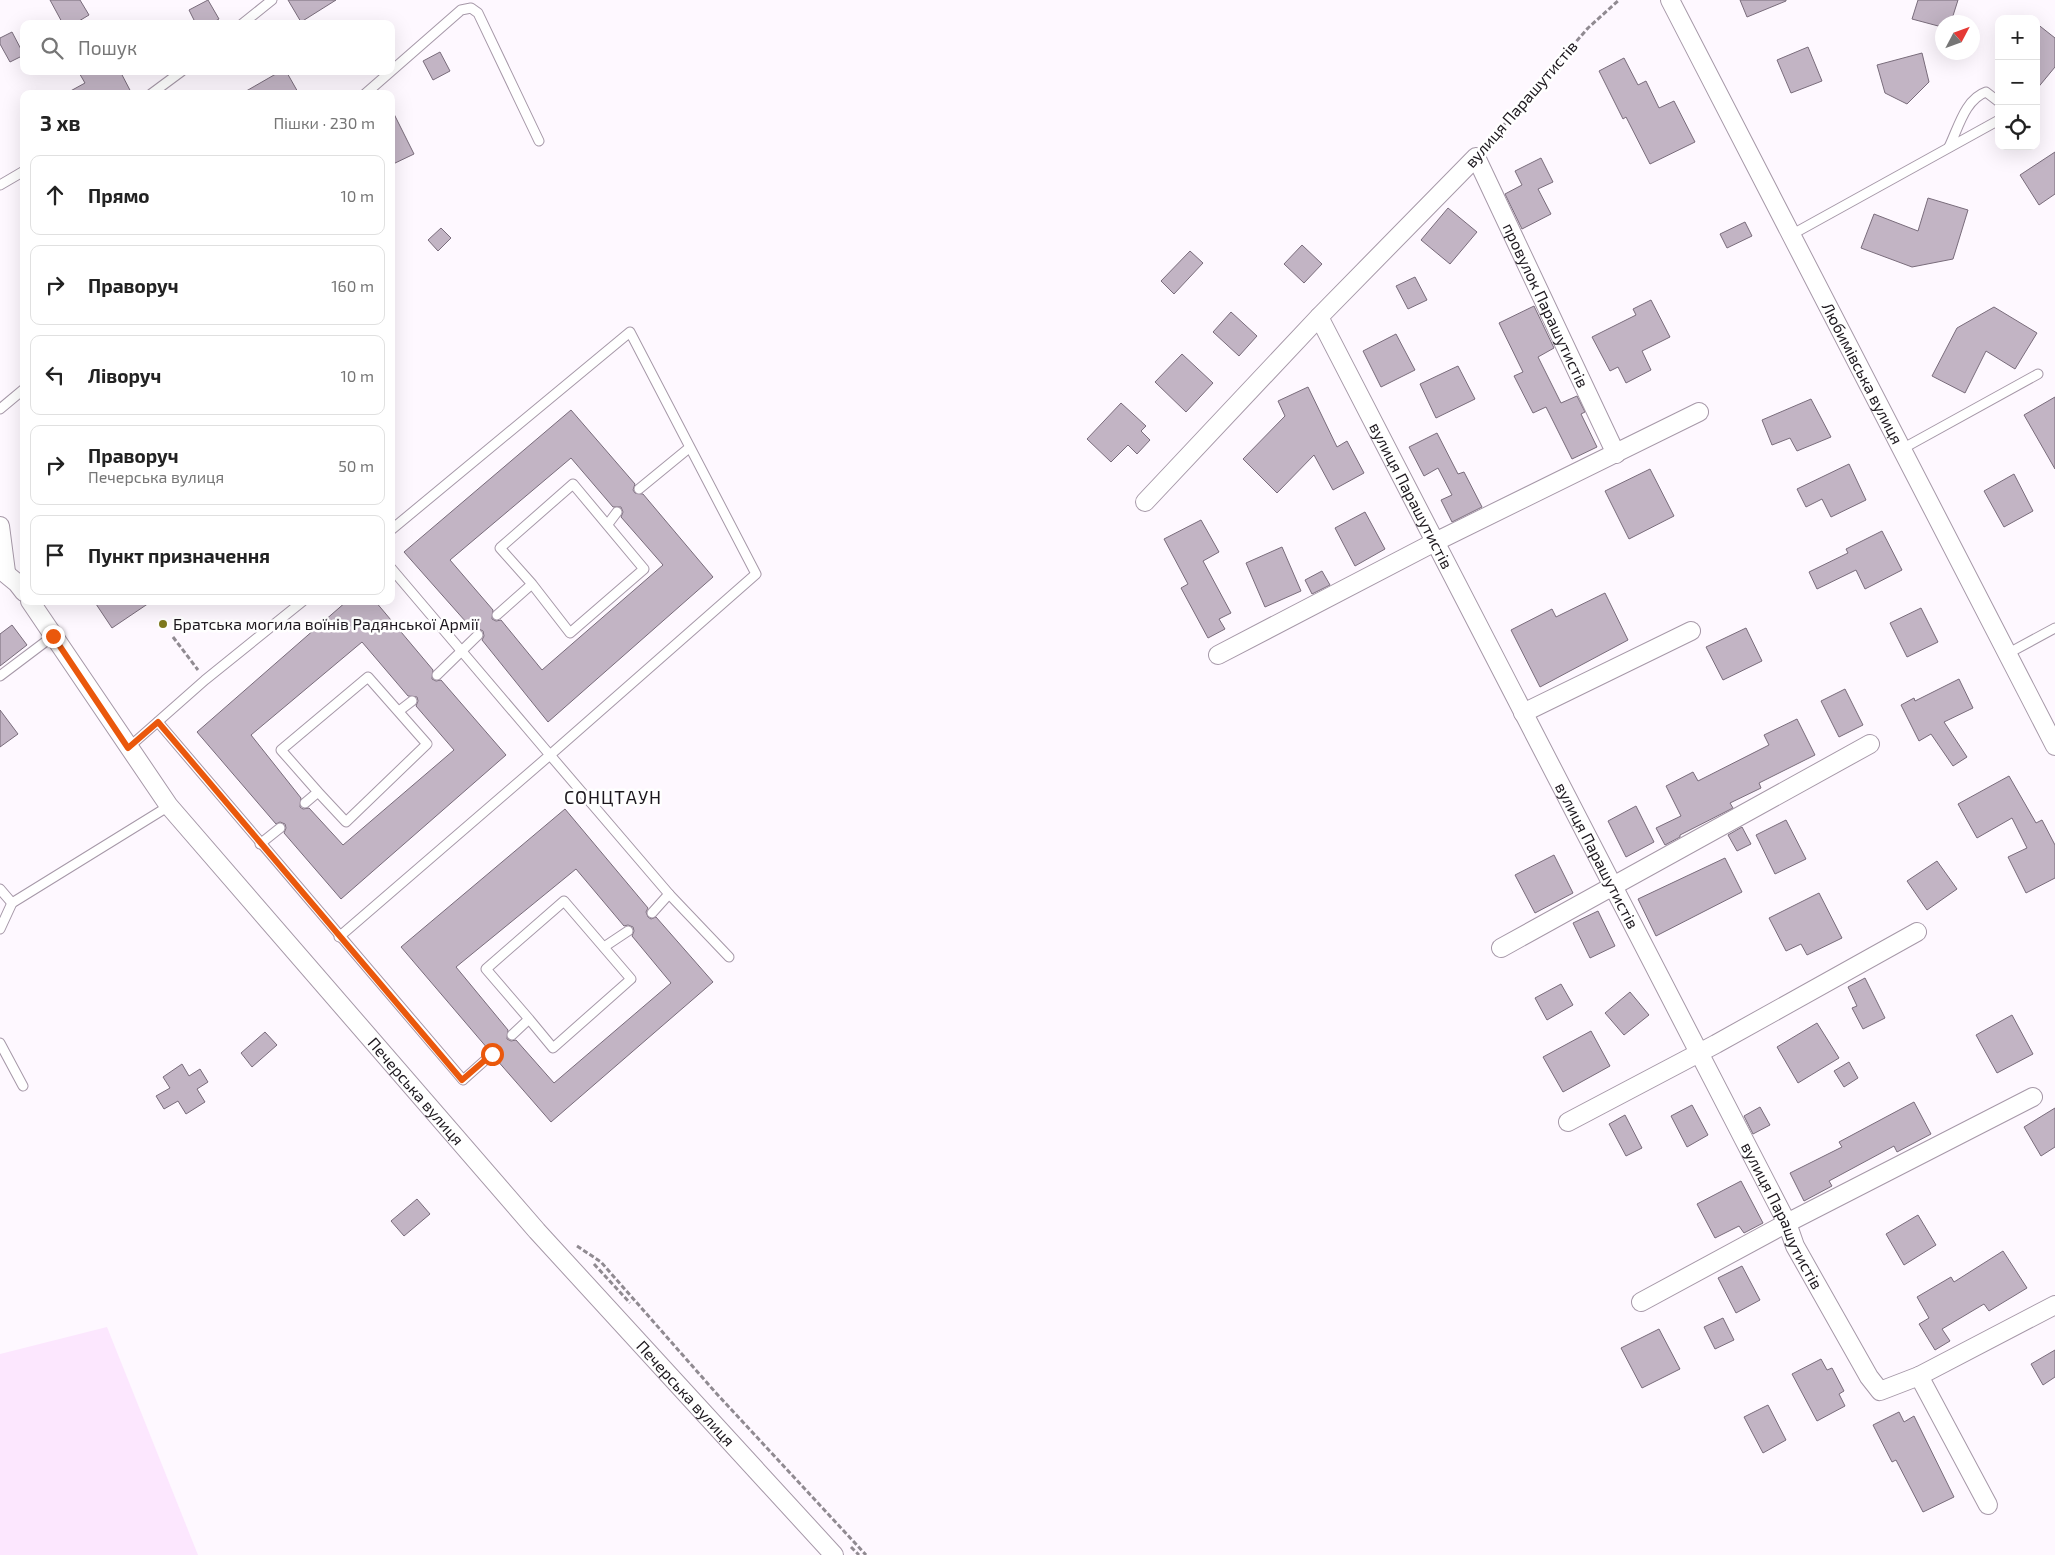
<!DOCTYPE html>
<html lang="uk">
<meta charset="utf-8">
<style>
:root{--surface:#fff;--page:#f2f2f2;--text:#222;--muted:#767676;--line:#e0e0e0}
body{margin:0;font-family:"Exo 2",sans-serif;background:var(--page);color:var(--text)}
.controls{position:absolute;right:15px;top:15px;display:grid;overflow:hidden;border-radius:10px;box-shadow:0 5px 20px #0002}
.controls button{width:45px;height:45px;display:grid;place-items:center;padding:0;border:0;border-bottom:1px solid var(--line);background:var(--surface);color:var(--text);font:25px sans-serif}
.compass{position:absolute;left:1935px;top:15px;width:45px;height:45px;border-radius:50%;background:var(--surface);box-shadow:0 5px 20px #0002;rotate:49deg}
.stop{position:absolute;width:15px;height:15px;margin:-11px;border:4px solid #ea580c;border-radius:50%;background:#fff}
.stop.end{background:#ea580c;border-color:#fff;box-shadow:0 1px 5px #0008}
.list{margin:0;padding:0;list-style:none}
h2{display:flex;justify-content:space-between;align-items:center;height:65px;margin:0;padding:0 20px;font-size:21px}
h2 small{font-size:16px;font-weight:400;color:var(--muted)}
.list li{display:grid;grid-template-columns:32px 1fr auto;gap:15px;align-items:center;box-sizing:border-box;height:80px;margin:0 10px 10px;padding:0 10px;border:1px solid var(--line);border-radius:10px}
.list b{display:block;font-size:19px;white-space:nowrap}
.list p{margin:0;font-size:16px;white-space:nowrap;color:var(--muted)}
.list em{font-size:16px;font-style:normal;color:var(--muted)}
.icon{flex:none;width:28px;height:28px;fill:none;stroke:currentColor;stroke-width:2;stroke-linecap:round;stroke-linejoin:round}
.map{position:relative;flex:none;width:2055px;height:1555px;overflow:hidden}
.search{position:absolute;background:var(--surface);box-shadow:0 5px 20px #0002;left:20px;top:20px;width:375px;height:55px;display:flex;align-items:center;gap:12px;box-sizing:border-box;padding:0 18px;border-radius:10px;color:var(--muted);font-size:19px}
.panel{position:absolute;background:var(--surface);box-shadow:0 5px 20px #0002;left:20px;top:90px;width:375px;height:515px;border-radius:10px}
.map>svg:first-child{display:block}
</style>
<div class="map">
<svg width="2055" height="1555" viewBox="0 0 2055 1555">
<rect width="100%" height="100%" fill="#fef8ff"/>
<path fill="#fce7fe" d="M 107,1327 L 198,1555 L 0,1555 L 0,1354 Z"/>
<g fill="#c2b4c4" stroke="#796c7b" fill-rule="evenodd">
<path d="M 50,0 L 80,0 L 89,15 L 74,24 L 63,24 Z"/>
<path d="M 208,0 L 219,19 L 210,24 L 196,24 L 189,10 Z"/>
<path d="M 288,0 L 336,0 L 301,22 Z"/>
<path d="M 1740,0 L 1786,0 L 1786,1 L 1747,17 Z"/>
<path d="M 1918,0 L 1958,0 L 1951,22 L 1942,22 L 1942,27 L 1912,19 Z"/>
<path d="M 2036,23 L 2055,38 L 2055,67 L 2036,90 Z"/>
<path d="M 12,32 L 24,55 L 10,62 L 0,44 L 0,38 Z"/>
<path d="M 1808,47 L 1822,81 L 1791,93 L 1777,60 Z"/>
<path d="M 440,52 L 450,71 L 433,80 L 423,61 Z"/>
<path d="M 1922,53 L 1929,82 L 1907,104 L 1885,93 L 1877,65 Z"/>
<path d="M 1624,58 L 1638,85 L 1646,81 L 1659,108 L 1674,101 L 1695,142 L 1650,164 L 1626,117 L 1623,119 L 1599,71 Z"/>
<path d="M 78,71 L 120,71 L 132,94 L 65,94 L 85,83 Z"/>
<path d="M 281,71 L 286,71 L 299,94 L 241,94 Z"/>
<path d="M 391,108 L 414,154 L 391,165 Z"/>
<path d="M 2055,152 L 2055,194 L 2039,205 L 2020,175 Z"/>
<path d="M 1541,158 L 1553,182 L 1538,189 L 1551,214 L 1522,229 L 1505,194 L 1522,185 L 1515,171 Z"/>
<path d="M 1928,198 L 1968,210 L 1953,259 L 1912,267 L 1861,248 L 1874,214 L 1918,231 Z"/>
<path d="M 1448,208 L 1477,232 L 1450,264 L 1421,240 Z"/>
<path d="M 1745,222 L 1752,236 L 1727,248 L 1720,234 Z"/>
<path d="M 441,228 L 451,238 L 438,251 L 428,240 Z"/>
<path d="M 1302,245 L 1322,264 L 1304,283 L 1284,264 Z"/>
<path d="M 1190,251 L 1203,263 L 1174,294 L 1161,281 Z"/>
<path d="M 1415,277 L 1427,300 L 1408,309 L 1396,286 Z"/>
<path d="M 1651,300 L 1670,337 L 1642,351 L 1651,370 L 1626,383 L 1618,367 L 1610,371 L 1592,337 L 1636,315 L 1633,309 Z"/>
<path d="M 1534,306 L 1554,348 L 1538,357 L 1561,403 L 1577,396 L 1585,412 L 1581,414 L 1597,447 L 1572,459 L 1546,407 L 1533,413 L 1514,376 L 1523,372 L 1499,323 Z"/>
<path d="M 1994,307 L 2037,333 L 2015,369 L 1986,351 L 1965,393 L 1932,376 L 1957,328 Z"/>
<path d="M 1231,312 L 1257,336 L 1239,356 L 1213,332 Z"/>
<path d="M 1396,334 L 1415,370 L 1381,387 L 1363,351 Z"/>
<path d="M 1182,354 L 1213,383 L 1186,412 L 1155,382 Z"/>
<path d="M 1458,366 L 1475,399 L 1436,418 L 1420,384 Z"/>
<path d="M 1308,387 L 1337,447 L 1347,441 L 1364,473 L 1333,490 L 1314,455 L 1277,493 L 1243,459 L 1285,416 L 1278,401 Z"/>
<path d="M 2055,397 L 2055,469 L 2024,415 Z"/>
<path d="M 1811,399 L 1831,437 L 1797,451 L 1790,438 L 1772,445 L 1762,420 Z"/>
<path d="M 1121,403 L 1146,426 L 1141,431 L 1150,440 L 1137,454 L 1128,445 L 1111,462 L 1087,439 Z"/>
<path d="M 571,410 L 635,484 L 633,490 L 635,493 L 643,494 L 713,577 L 548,722 L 482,640 L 484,636 L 483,631 L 479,629 L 474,631 L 404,552 ZM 571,458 L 613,507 L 621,507 L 623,512 L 621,517 L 663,565 L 542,670 L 501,620 L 496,621 L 492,619 L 493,610 L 450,560 Z"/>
<path d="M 1437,433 L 1458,474 L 1464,472 L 1482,507 L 1452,522 L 1441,500 L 1452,495 L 1438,468 L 1424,476 L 1409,447 Z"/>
<path d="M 1849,464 L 1866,500 L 1831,517 L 1822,499 L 1806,507 L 1797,489 Z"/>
<path d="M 1650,469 L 1674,516 L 1629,539 L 1605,491 Z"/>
<path d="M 2014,474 L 2033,511 L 2004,527 L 1984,491 Z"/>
<path d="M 1365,512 L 1385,549 L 1355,566 L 1335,528 Z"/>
<path d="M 1201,520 L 1219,552 L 1203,561 L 1231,613 L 1219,619 L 1225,629 L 1208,638 L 1181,588 L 1188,584 L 1164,539 Z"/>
<path d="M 1882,531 L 1902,570 L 1865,589 L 1856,570 L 1817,589 L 1809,572 L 1848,553 L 1846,549 Z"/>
<path d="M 1282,547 L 1301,591 L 1265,607 L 1246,563 Z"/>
<path d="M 1322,571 L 1330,585 L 1312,594 L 1305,580 Z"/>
<path d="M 1605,593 L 1628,640 L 1540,687 L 1511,630 L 1552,609 L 1556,617 Z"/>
<path d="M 94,601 L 152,601 L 112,628 Z"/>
<path d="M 347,601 L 375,601 L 433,670 L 432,679 L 436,681 L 441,680 L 506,755 L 341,899 L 284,833 L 286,828 L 285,824 L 280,822 L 276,824 L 197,732 ZM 362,642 L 408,696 L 417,697 L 418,701 L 416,706 L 454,750 L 343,845 L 309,808 L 303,809 L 300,807 L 301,798 L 251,735 Z"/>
<path d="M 1921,608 L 1938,642 L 1907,657 L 1890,623 Z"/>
<path d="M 12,625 L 27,645 L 0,666 L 0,634 Z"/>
<path d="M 1746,628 L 1762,661 L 1723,680 L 1706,647 Z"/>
<path d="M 1959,679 L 1973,708 L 1944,722 L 1967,757 L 1953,766 L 1931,734 L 1919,741 L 1901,705 L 1914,698 L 1915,701 Z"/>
<path d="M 1845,689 L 1863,725 L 1839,737 L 1821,701 Z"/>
<path d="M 0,710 L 18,734 L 0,747 Z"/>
<path d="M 1797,719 L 1815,755 L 1759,783 L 1761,788 L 1730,803 L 1733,808 L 1680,835 L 1680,837 L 1665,845 L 1656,828 L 1681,816 L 1666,786 L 1693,772 L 1698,781 L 1769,745 L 1764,735 Z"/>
<path d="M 2009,776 L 2036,823 L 2042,820 L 2055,845 L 2055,878 L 2026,893 L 2008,857 L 2027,848 L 2012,818 L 1977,838 L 1958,804 Z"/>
<path d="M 1636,806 L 1654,842 L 1626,857 L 1608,821 Z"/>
<path d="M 565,809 L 648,908 L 646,912 L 648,917 L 651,919 L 656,917 L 713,982 L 551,1122 L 496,1059 L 497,1050 L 493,1048 L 488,1049 L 401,947 ZM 576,869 L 624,926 L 628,925 L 633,927 L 634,931 L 632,936 L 671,983 L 554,1083 L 516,1040 L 511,1041 L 507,1039 L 508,1030 L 456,967 Z"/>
<path d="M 1786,820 L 1806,859 L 1775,874 L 1756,835 Z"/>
<path d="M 1742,827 L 1751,844 L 1737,851 L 1728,835 Z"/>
<path d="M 1554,855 L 1573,893 L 1535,913 L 1515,875 Z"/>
<path d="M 1725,858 L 1742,892 L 1656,936 L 1638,899 Z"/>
<path d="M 1937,861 L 1957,889 L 1927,910 L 1907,881 Z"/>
<path d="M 1819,893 L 1842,938 L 1807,955 L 1801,944 L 1786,951 L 1769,918 Z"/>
<path d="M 1598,911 L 1615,946 L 1590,958 L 1573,923 Z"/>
<path d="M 1865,978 L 1885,1018 L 1863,1029 L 1852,1008 L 1857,1006 L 1848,987 Z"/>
<path d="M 1561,984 L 1573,1005 L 1547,1020 L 1535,998 Z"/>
<path d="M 1630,992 L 1649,1015 L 1624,1035 L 1605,1013 Z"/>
<path d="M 2012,1015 L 2033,1054 L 1997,1073 L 1976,1035 Z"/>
<path d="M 1817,1023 L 1839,1058 L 1798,1083 L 1777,1047 Z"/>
<path d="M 1591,1031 L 1610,1066 L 1563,1092 L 1543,1057 Z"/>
<path d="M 265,1032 L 277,1045 L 252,1067 L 241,1053 Z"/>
<path d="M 1849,1062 L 1858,1078 L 1844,1087 L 1834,1071 Z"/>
<path d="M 182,1064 L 189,1076 L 200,1069 L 208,1082 L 197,1089 L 205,1102 L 186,1114 L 178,1101 L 164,1109 L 156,1096 L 170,1088 L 163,1077 Z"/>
<path d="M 1914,1102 L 1931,1134 L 1897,1152 L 1894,1146 L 1829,1181 L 1832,1186 L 1804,1201 L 1790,1173 L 1842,1147 L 1839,1142 Z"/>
<path d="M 1692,1105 L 1708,1135 L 1687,1147 L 1671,1116 Z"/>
<path d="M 1760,1107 L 1770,1125 L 1753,1134 L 1744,1116 Z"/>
<path d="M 2055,1108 L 2055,1147 L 2041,1156 L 2024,1127 Z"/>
<path d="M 1625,1115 L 1642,1148 L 1626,1156 L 1609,1124 Z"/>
<path d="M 1741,1181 L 1763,1223 L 1744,1233 L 1739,1226 L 1715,1238 L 1697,1204 Z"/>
<path d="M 417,1199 L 430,1214 L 404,1236 L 391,1221 Z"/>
<path d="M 1918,1215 L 1936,1245 L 1904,1265 L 1886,1234 Z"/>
<path d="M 2003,1251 L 2027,1288 L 1989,1311 L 1984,1304 L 1942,1329 L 1950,1341 L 1935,1350 L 1919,1324 L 1929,1318 L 1917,1297 L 1951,1277 L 1954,1282 Z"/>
<path d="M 1742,1266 L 1760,1300 L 1736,1313 L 1718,1278 Z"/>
<path d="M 1723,1318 L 1734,1340 L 1715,1349 L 1704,1327 Z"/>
<path d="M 1659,1329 L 1680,1369 L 1642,1388 L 1621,1348 Z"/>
<path d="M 2055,1350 L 2055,1377 L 2043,1385 L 2031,1364 Z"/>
<path d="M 1821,1359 L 1827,1370 L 1832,1368 L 1844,1391 L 1839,1394 L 1845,1406 L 1817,1421 L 1792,1374 Z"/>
<path d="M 1768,1405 L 1786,1440 L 1763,1453 L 1744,1417 Z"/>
<path d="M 1899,1412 L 1904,1422 L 1914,1416 L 1954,1497 L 1923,1512 L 1896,1460 L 1892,1462 L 1873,1425 Z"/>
</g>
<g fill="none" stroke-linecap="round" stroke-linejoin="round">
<g stroke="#a698a8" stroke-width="11">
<g id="service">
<path d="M 242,24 L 272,0"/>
<path d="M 151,94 L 182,71"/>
<path d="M 365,94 L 461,10 L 471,8 L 478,13 L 539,141"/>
<path d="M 1949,147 C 1958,129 1965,99 1986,92 L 1999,102"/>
<path d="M 0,185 L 24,171"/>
<path d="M 1791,235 L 1999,120"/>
<path d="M 0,409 L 24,389"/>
<path d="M 1902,449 L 2038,374"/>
<path d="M 639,489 L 689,448"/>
<path d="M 608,524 L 617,512"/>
<path d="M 391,530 L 630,332 L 756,574 L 550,755 L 669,894 L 652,913"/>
<path d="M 497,615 L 532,584 L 500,548 L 573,484 L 644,569 L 570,633 L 532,584"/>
<path d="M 2007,654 L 2055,628"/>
<path d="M 437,675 L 478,635"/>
<path d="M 0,676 L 53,636"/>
<path d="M 399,711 L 412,701"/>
<path d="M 158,722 L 463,1080 L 492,1054"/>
<path d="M 128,748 L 205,680 L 303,601"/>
<path d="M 305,803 L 318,792 L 281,750 L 368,677 L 427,744 L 346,822 L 318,792"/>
<path d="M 260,844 L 280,828"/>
<path d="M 0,889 L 12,903"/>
<path d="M 669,894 L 729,957"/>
<path d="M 0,929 L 12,903 L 169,806"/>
<path d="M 339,937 L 550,755 L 391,568"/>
<path d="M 604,947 L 628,931"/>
<path d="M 512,1035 L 529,1019 L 486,969 L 564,901 L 631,979 L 553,1048 L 529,1019"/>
<path d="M 0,1043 L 23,1086"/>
</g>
</g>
<g stroke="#a698a8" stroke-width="20">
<g id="minor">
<path id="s1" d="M 1670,0 L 2055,746"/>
<path id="s2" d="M 1319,317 L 1787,1223 L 1795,1246 L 1869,1377 L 1880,1391 L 1919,1376 L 2055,1305"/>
<path id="s3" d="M 1145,502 L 1319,317 L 1476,157 L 1616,454"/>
<path d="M 0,526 L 6,572"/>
<path d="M 0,569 L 17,583 L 24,592"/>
<path id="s4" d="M 30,601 L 169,806 L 537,1231 L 834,1555"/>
<path d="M 1218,655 L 1435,542 L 1699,412"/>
<path d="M 1523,713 L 1691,631"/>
<path d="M 1501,948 L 1870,744"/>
<path d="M 1568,1122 L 1716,1044 L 1917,932"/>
<path d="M 1641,1302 L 1787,1223 L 2033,1097"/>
<path d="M 1919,1376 L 1988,1505"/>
</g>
</g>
<g stroke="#908a91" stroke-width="3" stroke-dasharray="5 2.5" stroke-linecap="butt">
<path d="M 1488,143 L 1588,28 L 1619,0"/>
<path d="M 173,637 L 198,670"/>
<path d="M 577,1246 L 601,1262 L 716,1393 L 866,1555"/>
<path d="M 594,1264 L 630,1303"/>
<path d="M 851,1547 L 859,1555"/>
</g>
<use href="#service" stroke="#fff" stroke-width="9"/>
<use href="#minor" stroke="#fff" stroke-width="18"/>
</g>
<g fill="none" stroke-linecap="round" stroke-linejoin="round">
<path stroke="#ea580c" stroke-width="6" d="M 53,636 L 128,748 L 158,722 L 462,1080 L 492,1054"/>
</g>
<circle fill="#7f791e" stroke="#fff" stroke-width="2" cx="163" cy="624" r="5"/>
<g text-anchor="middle" stroke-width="5" stroke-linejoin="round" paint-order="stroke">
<g font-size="16" fill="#1d181e" stroke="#fff">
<text transform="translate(1521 104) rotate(-49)" y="6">вулиця Парашутистів</text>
<text dy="6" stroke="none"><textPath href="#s3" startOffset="642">провулок Парашутистів</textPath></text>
<text dy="6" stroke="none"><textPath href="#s1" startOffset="420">Любимівська вулиця</textPath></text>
<text dy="6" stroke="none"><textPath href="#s2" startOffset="201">вулиця Парашутистів</textPath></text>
<text dy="6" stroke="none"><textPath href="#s2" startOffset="606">вулиця Парашутистів</textPath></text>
<text dy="6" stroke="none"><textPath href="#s4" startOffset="625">Печерська вулиця</textPath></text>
<text dy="6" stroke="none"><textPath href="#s2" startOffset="1011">вулиця Парашутистів</textPath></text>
<text dy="6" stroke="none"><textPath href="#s4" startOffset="1030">Печерська вулиця</textPath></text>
</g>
<g font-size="16" fill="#1d181e" stroke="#fff" text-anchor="start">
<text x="173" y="630">Братська могила воїнів Радянської Армії</text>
</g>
<g font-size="18" letter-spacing="1" fill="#1d181e" stroke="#fff">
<text x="613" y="804">СОНЦТАУН</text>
</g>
</g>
</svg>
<div class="controls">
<button>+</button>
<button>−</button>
<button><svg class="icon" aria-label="locate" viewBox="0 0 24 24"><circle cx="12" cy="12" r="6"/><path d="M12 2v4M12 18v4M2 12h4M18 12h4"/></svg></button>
</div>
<svg class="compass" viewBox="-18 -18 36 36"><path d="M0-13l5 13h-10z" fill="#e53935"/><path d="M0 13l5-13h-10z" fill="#767676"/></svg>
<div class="stop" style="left:492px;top:1054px"></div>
<div class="stop end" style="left:53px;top:636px"></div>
<div class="search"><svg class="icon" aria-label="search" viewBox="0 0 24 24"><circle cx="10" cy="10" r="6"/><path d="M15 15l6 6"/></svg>Пошук</div>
<section class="panel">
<h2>3 хв<small>Пішки · 230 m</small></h2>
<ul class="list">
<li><svg class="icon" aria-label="ahead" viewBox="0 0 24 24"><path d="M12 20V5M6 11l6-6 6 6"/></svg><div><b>Прямо</b></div><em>10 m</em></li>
<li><svg class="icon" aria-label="right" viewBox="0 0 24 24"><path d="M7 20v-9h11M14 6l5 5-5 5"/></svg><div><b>Праворуч</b></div><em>160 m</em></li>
<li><svg class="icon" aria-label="left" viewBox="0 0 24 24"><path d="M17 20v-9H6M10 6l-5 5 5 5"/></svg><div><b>Ліворуч</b></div><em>10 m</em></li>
<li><svg class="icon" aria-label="right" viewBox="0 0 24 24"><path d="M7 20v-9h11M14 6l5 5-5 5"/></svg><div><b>Праворуч</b><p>Печерська вулиця</p></div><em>50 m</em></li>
<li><svg class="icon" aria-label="arrive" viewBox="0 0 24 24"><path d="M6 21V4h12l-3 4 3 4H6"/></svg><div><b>Пункт призначення</b></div></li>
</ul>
</section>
</div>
